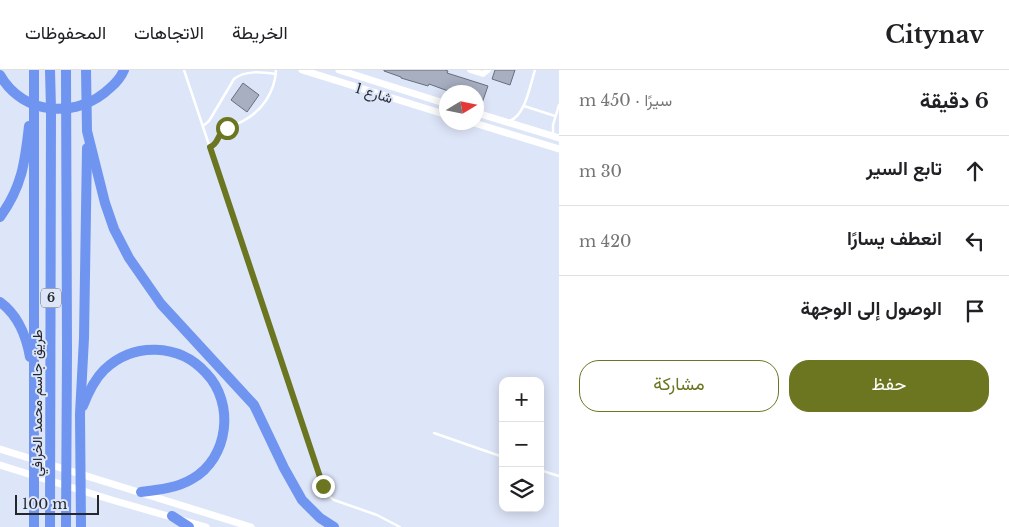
<!DOCTYPE html>
<html lang="ar">
<meta charset="utf-8">
<style>
:root{--surface:#fff;--page:#f6f6f6;--text:#202124;--muted:#757577;--line:#e0e0e0;--accent:#6c7621}
body{margin:0;font-family:"Libre Baskerville",Vazirmatn,serif;background:var(--page);color:var(--text);direction:rtl}
.controls{position:absolute;right:15px;bottom:15px;display:grid;overflow:hidden;border-radius:10px;box-shadow:0 2px 12px #0003}
.controls button{width:45px;height:45px;display:grid;place-items:center;padding:0;border:0;border-bottom:1px solid var(--line);background:var(--surface);color:var(--text);font:25px sans-serif}
.compass{position:absolute;left:439px;top:15px;width:45px;height:45px;border-radius:50%;background:var(--surface);box-shadow:0 2px 12px #0003;rotate:80deg}
.scale{position:absolute;left:15px;bottom:12px;width:84px;box-sizing:border-box;padding-left:5px;border:2px solid #24272d;border-top:0;font-size:14px;line-height:18px;white-space:nowrap;color:#24272d;-webkit-text-stroke:4px #dde5f8;paint-order:stroke}
.stop{position:absolute;width:15px;height:15px;margin:-11px;border:4px solid #6c7621;border-radius:50%;background:#fff}
.stop.end{background:#6c7621;border-color:#fff;box-shadow:0 1px 5px #0008}
.list{margin:0;padding:0;list-style:none}
h2{display:flex;justify-content:space-between;align-items:center;height:65px;margin:0;padding:0 20px;font-size:21px}
h2 small{font-size:16px;font-weight:400;color:var(--muted)}
.list li{display:grid;grid-template-columns:32px 1fr auto;gap:15px;align-items:center;box-sizing:border-box;height:70px;padding:0 20px;border-top:1px solid var(--line)}
.list b{display:block;font-size:19px;white-space:nowrap}
.list em{font-size:16px;font-style:normal;color:var(--muted)}
.actions{display:flex;gap:10px;padding:15px 20px}
.actions a{flex:1;padding:11px 0;border:1px solid var(--accent);border-radius:20px;text-align:center;font-size:18px;color:var(--accent)}
.actions .main{background:var(--accent);color:#fff}
.icon{flex:none;width:28px;height:28px;fill:none;stroke:currentColor;stroke-width:2;stroke-linecap:round;stroke-linejoin:round}
.map{position:relative;flex:none;width:559px;height:457px;overflow:hidden;direction:ltr}
header{display:flex;align-items:center;gap:30px;box-sizing:border-box;height:70px;padding:0 25px;background:var(--surface);border-bottom:1px solid var(--line)}
header strong{font-size:24px}
nav{display:flex;gap:28px;margin-inline-start:auto;font-size:18px}
main{display:flex}
aside{flex:1;background:var(--surface)}
.map>svg:first-child{display:block}
</style>
<header>
<strong>Citynav</strong>
<nav><a>الخريطة</a><a>الاتجاهات</a><a>المحفوظات</a></nav>
</header>
<main>
<aside>
<h2>6 دقيقة<small>سيرًا · 450 m</small></h2>
<ul class="list">
<li><svg class="icon" aria-label="ahead" viewBox="0 0 24 24"><path d="M12 20V5M6 11l6-6 6 6"/></svg><div><b>تابع السير</b></div><em>30 m</em></li>
<li><svg class="icon" aria-label="left" viewBox="0 0 24 24"><path d="M17 20v-9H6M10 6l-5 5 5 5"/></svg><div><b>انعطف يسارًا</b></div><em>420 m</em></li>
<li><svg class="icon" aria-label="arrive" viewBox="0 0 24 24"><path d="M6 21V4h12l-3 4 3 4H6"/></svg><div><b>الوصول إلى الوجهة</b></div></li>
</ul>
<div class="actions"><a class="main">حفظ</a><a>مشاركة</a></div>
</aside>
<div class="map">
<svg width="559" height="457" viewBox="0 0 559 457">
<rect width="100%" height="100%" fill="#dde5f8"/>
<g fill="#a7afc1" stroke="#676f7f">
<path d="M 384,0 L 445,0 L 448,1 L 447,3 L 488,16 L 482,33 L 476,31 L 476,22 L 451,22 L 429,14 L 428,16 L 401,8 L 401,7 L 384,1 Z"/>
<path d="M 495,0 L 515,0 L 510,15 L 492,9 Z"/>
<path d="M 243,13 L 259,25 L 247,42 L 231,30 Z"/>
</g>
<g fill="none" stroke-linecap="round" stroke-linejoin="round">
<g stroke="#fff" stroke-width="2.5">
<path d="M 184,0 L 323,416 L 330,427 L 334,430 L 377,445 L 400,457"/>
<path d="M 524,36 L 555,46"/>
<path d="M 510,51 C 526,44 530,15 535,0"/>
<path d="M 203,56 L 209,51 L 234,9 C 245,0 262,2 276,4"/>
<path d="M 553,64 L 553,55 L 559,35"/>
<path d="M 210,77 C 218,74 216,67 221,62 C 227,57 236,55 243,51 C 262,41 275,22 276,0"/>
<path d="M 434,363 L 503,387"/>
<path d="M 540,400 L 559,406"/>
</g>
<path stroke="#fff" stroke-width="5.5" d="M 470,0 L 483,4 L 488,0"/>
<g stroke="#fff" stroke-width="7">
<path d="M 302,0 L 447,45"/>
<path d="M 339,0 L 447,34"/>
<path d="M 477,43 L 559,68"/>
<path d="M 471,52 L 559,79"/>
<path d="M 0,379 L 251,457"/>
<path d="M 0,395 L 112,430 L 206,457"/>
</g>
<g stroke="#7095f0" stroke-width="10">
<path d="M 66,0 L 67,281 L 66,457"/>
<path d="M 86,0 L 87,61 L 105,133 L 114,159 L 129,188 L 161,234 L 254,335 L 284,398 L 302,430 L 320,448 L 334,457"/>
<path d="M 0,5 C 23,46 78,49 110,18 C 116,13 121,7 124,0"/>
<path d="M 0,147 C 22,117 25,92 29,56"/>
<path d="M 0,232 C 18,245 26,265 30,287"/>
<path d="M 83,336 C 88,323 94,310 104,300 C 133,272 179,273 206,303 C 235,333 229,388 192,409 C 177,418 158,420 141,422"/>
<path d="M 172,446 L 189,457"/>
<path d="M 34,457 L 34,0"/>
<path d="M 50,457 L 51,39 L 50,0"/>
<path d="M 81,457 L 80,344 L 84,268 L 87,78"/>
</g>
</g>
<g fill="none" stroke-linecap="round" stroke-linejoin="round">
<path stroke="#6c7621" stroke-width="6" d="M 227,58 C 216,64 220,73 210,77 L 323,416"/>
</g>
<g text-anchor="middle" stroke-width="4" stroke-linejoin="round" paint-order="stroke">
<rect fill="#dde5f8" stroke="#5c606a" stroke-width="1" x="41" y="218.5" width="20" height="19" rx="4"/>
<g font-size="12" font-weight="bold" fill="#24272d">
<text x="51" y="232">6</text>
</g>
<g font-size="14" fill="#24272d" stroke="#dde5f8">
<text transform="translate(374 23) rotate(17)" y="5">شارع 1</text>
<text transform="translate(37 333) rotate(-90)" y="5">طريق جاسم محمد الخرافي</text>
</g>
</g>
</svg>
<div class="controls">
<button>+</button>
<button>−</button>
<button><svg class="icon" aria-label="layers" viewBox="0 0 24 24"><path d="M12 4l9 5-9 5-9-5zM3 14l9 5 9-5"/></svg></button>
</div>
<svg class="compass" viewBox="-18 -18 36 36"><path d="M0-13l5 13h-10z" fill="#e53935"/><path d="M0 13l5-13h-10z" fill="#757577"/></svg>
<div class="scale">100 m</div>
<div class="stop" style="left:227px;top:58px"></div>
<div class="stop end" style="left:323px;top:416px"></div>
</div>
</main>
